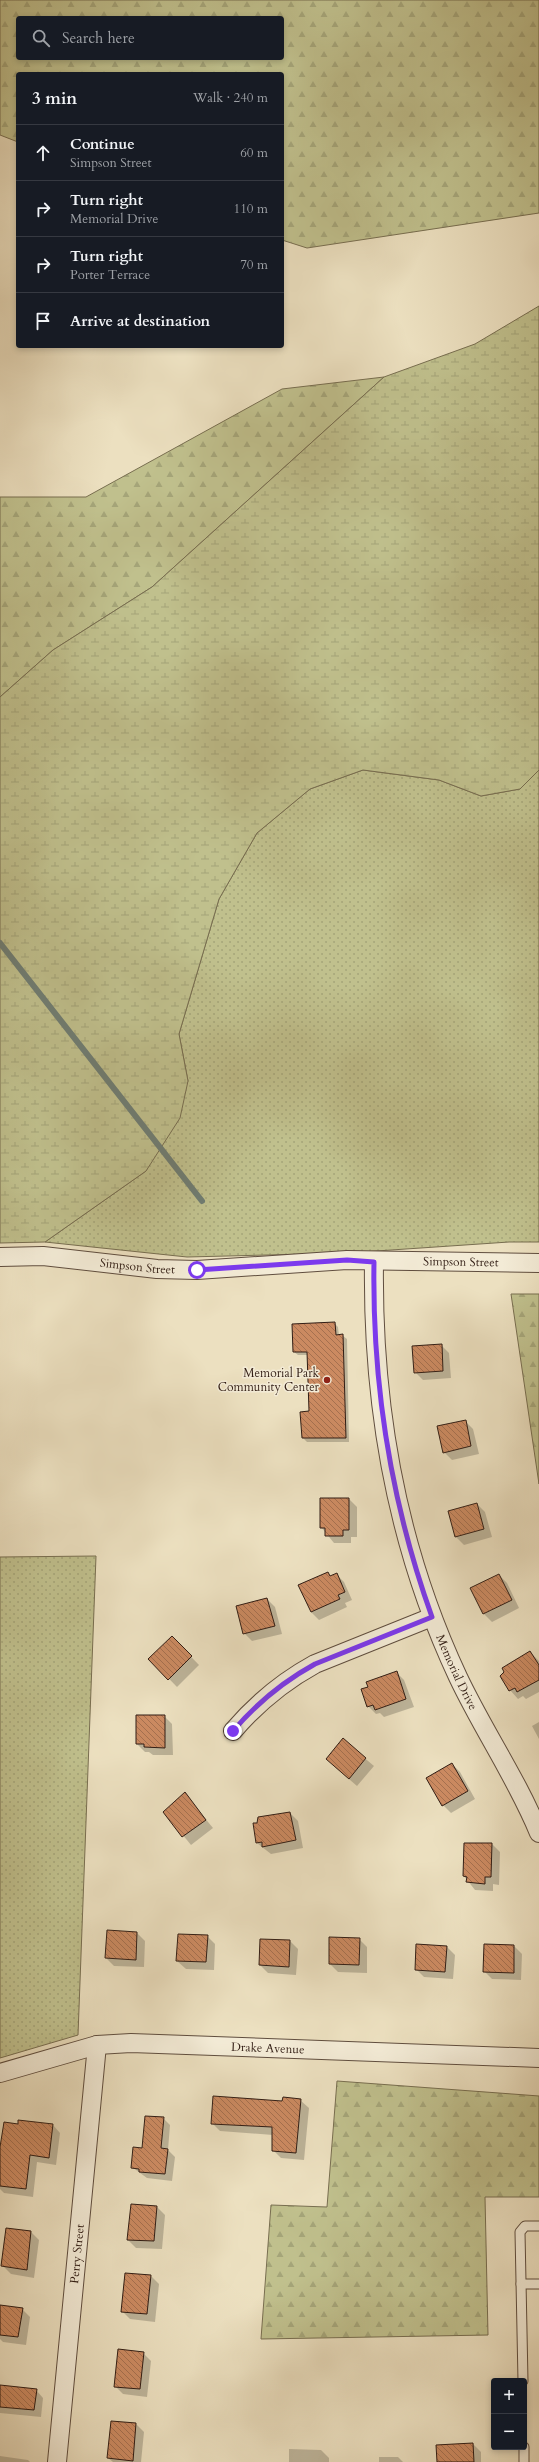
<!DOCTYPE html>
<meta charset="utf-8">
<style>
:root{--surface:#171b24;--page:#20242c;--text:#f1f3f6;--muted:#9ea1a6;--line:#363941}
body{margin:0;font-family:Cardo,serif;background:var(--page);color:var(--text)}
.controls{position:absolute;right:12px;bottom:12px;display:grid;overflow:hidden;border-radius:4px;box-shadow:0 2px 6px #0003}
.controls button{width:36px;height:36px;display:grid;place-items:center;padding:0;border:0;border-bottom:1px solid var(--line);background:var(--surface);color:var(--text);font:20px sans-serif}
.stop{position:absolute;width:12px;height:12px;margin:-9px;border:3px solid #7c3aed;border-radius:50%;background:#fff}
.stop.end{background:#7c3aed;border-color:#fff;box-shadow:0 1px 4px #0008}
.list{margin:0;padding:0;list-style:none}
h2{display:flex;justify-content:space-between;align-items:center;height:52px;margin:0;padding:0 16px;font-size:17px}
h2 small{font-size:13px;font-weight:400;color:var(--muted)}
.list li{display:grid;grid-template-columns:26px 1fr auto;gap:12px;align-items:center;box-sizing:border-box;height:56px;padding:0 16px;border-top:1px solid var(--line)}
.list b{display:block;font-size:15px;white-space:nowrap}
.list p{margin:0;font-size:13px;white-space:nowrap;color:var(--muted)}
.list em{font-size:13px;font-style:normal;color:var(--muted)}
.icon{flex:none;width:22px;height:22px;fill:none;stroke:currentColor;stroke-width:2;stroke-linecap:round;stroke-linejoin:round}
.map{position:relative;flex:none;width:539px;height:2462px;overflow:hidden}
.search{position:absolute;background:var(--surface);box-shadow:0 2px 6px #0003;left:16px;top:16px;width:268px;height:44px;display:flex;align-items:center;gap:10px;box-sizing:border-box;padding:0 14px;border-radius:4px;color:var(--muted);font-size:15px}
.panel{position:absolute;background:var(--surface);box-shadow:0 2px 6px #0003;left:16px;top:72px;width:268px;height:276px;border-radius:4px}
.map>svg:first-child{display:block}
</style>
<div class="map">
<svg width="539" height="2462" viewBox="0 0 539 2462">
<defs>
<pattern id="grass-dots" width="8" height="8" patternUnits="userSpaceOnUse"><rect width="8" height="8" fill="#c0c08d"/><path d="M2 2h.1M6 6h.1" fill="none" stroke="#a5a579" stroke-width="1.8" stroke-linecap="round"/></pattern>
<pattern id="forest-firs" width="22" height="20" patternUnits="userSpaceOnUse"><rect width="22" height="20" fill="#c0c08d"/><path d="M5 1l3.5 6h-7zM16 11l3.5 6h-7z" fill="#a5a579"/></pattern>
<pattern id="wetland-marsh" width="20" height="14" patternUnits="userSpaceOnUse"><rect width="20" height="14" fill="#c0c08d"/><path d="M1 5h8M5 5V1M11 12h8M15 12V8" fill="none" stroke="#a5a579"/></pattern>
<pattern id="building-back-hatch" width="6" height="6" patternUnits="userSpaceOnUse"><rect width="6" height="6" fill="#cb8a61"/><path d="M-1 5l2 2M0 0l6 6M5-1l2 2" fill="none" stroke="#a5704f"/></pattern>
</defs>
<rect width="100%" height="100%" fill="#ece0c0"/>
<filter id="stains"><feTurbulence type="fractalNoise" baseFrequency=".005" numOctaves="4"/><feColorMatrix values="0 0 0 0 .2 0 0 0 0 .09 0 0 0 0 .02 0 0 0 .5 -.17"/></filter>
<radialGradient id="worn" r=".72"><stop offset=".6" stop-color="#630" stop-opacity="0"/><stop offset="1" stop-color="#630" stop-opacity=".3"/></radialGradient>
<g fill="url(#grass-dots)" stroke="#786e50">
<path d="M 363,770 L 439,780 L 481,796 L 520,789 L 539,770 L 539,1242 L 509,1242 L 347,1253 L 187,1257 L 45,1242 L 146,1171 L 188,1081 L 179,1034 L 219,899 L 257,833 L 310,789 Z"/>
<path d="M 96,1556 L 78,2035 L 0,2058 L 0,1557 Z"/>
</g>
<g fill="url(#forest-firs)" stroke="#786e50" fill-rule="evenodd">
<path d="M 0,0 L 539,0 L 539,213 L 307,248 L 282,240 L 282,74 L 18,74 L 18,142 L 0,135 ZM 18,18 L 282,18 L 282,58 L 18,58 Z"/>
<path d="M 384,377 L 152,587 L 53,650 L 0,697 L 0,497 L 86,497 L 282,389 Z"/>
<path d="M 511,1294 L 539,1294 L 539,1484 Z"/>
<path d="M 337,2081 L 539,2096 L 539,2197 L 485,2197 L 488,2335 L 261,2339 L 271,2205 L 327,2207 Z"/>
</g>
<path fill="url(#wetland-marsh)" stroke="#786e50" d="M 539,306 L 539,770 L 520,789 L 481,796 L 439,780 L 363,770 L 310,789 L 257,833 L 219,899 L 179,1034 L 188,1081 L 180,1118 L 146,1171 L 45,1242 L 0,1243 L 0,697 L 53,650 L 152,587 L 384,377 L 475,344 Z"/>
<g fill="#0003">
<path d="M 334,1323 L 338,1327 L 339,1336 L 343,1336 L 347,1339 L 349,1442 L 307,1442 L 303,1438 L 310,1412 L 308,1355 L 298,1355 L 294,1352 Z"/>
<path d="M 441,1345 L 449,1353 L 451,1378 L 423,1380 L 415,1372 Z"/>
<path d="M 465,1421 L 473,1429 L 479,1454 L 452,1460 L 444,1452 Z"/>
<path d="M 349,1499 L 357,1507 L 357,1537 L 351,1537 L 351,1543 L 334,1543 L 321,1527 Z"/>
<path d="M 477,1504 L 485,1512 L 492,1537 L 464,1545 L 456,1537 Z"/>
<path d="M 328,1573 L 331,1577 L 336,1574 L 344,1582 L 352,1600 L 345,1603 L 347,1607 L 319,1620 L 311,1612 Z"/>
<path d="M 499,1575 L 507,1583 L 519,1608 L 492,1622 L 484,1614 L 472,1588 Z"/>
<path d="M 267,1599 L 275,1607 L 282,1634 L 252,1641 L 244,1633 Z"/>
<path d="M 172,1637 L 199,1665 L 177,1687 L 150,1659 Z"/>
<path d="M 530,1652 L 539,1661 L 539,1692 L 526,1699 L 523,1696 L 518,1699 L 510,1690 Z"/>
<path d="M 396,1672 L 404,1680 L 414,1707 L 384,1717 L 380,1713 L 376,1714 L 368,1706 L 369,1687 Z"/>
<path d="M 164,1716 L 172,1724 L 173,1755 L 153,1755 L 149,1752 L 145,1752 L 137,1744 Z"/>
<path d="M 539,1722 L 539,1739 L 532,1726 Z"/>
<path d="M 343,1740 L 374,1766 L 357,1786 L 335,1767 Z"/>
<path d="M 452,1764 L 460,1772 L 475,1799 L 451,1813 L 443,1805 L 427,1778 Z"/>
<path d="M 185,1794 L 213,1828 L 191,1845 L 164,1812 Z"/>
<path d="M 290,1813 L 298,1821 L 303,1848 L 271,1854 L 257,1843 Z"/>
<path d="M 492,1844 L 500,1852 L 499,1885 L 493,1884 L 493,1891 L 475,1890 L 464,1876 Z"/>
<path d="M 137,1933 L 145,1941 L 144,1967 L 114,1966 L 106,1958 Z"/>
<path d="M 207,1936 L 215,1944 L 214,1970 L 186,1969 L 177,1961 Z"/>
<path d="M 359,1939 L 367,1947 L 367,1973 L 338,1972 L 330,1964 Z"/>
<path d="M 290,1941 L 298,1949 L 296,1975 L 268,1973 L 260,1965 Z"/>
<path d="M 514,1946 L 522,1954 L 521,1980 L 492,1979 L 484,1971 Z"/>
<path d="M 447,1947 L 455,1955 L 453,1979 L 424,1977 L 416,1969 Z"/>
<path d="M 300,2100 L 309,2108 L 304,2160 L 281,2158 L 273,2150 L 273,2135 L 220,2131 L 212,2123 L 283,2103 Z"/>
<path d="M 163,2118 L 170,2125 L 168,2150 L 175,2157 L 172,2181 L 147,2178 L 132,2167 Z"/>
<path d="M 19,2125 L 53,2125 L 60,2133 L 56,2165 L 37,2162 L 33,2197 L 4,2193 L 0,2189 L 0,2157 Z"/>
<path d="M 157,2207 L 165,2215 L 162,2249 L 136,2248 L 128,2240 Z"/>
<path d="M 31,2232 L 39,2240 L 34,2278 L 11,2274 L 3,2266 Z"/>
<path d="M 151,2276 L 159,2284 L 155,2322 L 130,2319 L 122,2311 Z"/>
<path d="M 0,2306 L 22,2309 L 30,2317 L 26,2345 L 3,2342 L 0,2339 Z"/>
<path d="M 143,2353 L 151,2361 L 147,2397 L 123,2394 L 115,2386 Z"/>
<path d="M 0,2386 L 36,2390 L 43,2398 L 41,2417 L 0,2413 Z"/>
<path d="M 136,2424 L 144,2432 L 141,2462 L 113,2462 L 108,2458 Z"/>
<path d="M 473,2444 L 481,2452 L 481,2462 L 438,2462 Z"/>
<path d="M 289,2449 L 321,2450 L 329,2458 L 329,2462 L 289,2462 Z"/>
<path d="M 0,2456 L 28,2460 L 30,2462 L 0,2462 Z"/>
<path d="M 379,2457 L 398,2457 L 403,2462 L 379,2462 Z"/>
</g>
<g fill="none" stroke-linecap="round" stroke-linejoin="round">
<path stroke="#6f7d73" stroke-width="6" d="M 0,943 L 202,1201"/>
</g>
<g fill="url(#building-back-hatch)" stroke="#311d14">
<path d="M 335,1322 L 336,1335 L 343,1334 L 346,1438 L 302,1438 L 300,1412 L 309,1411 L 307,1352 L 293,1352 L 292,1324 Z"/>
<path d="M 442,1344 L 443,1371 L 414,1373 L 412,1346 Z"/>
<path d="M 466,1420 L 471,1446 L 443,1453 L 437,1426 Z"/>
<path d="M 320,1498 L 349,1498 L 349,1530 L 343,1530 L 343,1536 L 325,1536 L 325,1528 L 320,1528 Z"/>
<path d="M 477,1503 L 484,1529 L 455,1537 L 448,1511 Z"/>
<path d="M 328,1572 L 330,1576 L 337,1573 L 345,1592 L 338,1595 L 340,1599 L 311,1612 L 298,1585 Z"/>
<path d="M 499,1574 L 512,1600 L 483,1614 L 470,1588 Z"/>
<path d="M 267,1598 L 275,1626 L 243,1634 L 236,1606 Z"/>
<path d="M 172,1636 L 192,1656 L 168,1680 L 148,1659 Z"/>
<path d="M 530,1651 L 539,1665 L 539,1680 L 517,1692 L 515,1688 L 509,1691 L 500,1676 L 504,1672 L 502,1668 Z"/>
<path d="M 397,1671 L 406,1699 L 375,1710 L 373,1705 L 367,1707 L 361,1689 L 368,1687 L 366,1682 Z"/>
<path d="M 136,1715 L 165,1715 L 165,1748 L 144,1747 L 144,1744 L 136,1744 Z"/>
<path d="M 343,1738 L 366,1758 L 349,1779 L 326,1759 Z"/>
<path d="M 452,1763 L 468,1791 L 442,1806 L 426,1778 Z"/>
<path d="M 185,1792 L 206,1820 L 182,1837 L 163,1812 Z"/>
<path d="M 290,1812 L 296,1840 L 262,1847 L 262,1842 L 256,1843 L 253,1823 L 257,1823 L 258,1817 Z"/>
<path d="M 464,1843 L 492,1843 L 491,1877 L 485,1877 L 485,1884 L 466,1882 L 467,1877 L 463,1876 Z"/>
<path d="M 107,1930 L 137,1932 L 136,1960 L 105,1958 Z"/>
<path d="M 178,1934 L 208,1935 L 206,1962 L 176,1961 Z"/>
<path d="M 329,1937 L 360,1938 L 359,1965 L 329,1964 Z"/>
<path d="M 260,1939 L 290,1940 L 289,1967 L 259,1965 Z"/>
<path d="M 416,1944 L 447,1946 L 445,1972 L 415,1970 Z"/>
<path d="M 484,1944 L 514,1945 L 514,1973 L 483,1972 Z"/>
<path d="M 213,2096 L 282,2101 L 283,2097 L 301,2099 L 296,2153 L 272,2151 L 272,2127 L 211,2124 Z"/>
<path d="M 145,2116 L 164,2117 L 161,2148 L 168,2149 L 165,2174 L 139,2172 L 139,2169 L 131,2168 L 133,2147 L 142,2148 Z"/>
<path d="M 18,2120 L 53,2124 L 49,2158 L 30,2155 L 26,2189 L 0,2186 L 0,2147 L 4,2122 L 18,2124 Z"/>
<path d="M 131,2204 L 157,2206 L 154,2241 L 127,2240 Z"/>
<path d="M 6,2228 L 31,2231 L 27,2270 L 1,2266 Z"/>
<path d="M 125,2273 L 151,2275 L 147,2314 L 121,2312 Z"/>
<path d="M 0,2305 L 23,2308 L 18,2337 L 0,2335 Z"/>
<path d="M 118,2349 L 144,2352 L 140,2389 L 114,2387 Z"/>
<path d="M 0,2385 L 37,2389 L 34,2410 L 0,2407 Z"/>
<path d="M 111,2421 L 136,2423 L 133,2461 L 107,2458 Z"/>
<path d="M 473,2443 L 474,2462 L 437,2462 L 436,2445 Z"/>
</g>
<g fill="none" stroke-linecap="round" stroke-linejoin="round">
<g stroke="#604e3f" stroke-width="11">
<g id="service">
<path d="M 521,2284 L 539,2284"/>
<path d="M 523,2381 L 520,2232 L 525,2226 L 539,2226"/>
<path d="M 524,2447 L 524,2462"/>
</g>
</g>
<g stroke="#604e3f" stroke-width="20">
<g id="minor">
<path id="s1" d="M 0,1257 L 43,1256 L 157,1269 L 197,1270 L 347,1260 L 539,1263"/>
<path id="s2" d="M 374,1262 C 372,1406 397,1547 458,1677 C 483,1730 517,1779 539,1833"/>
<path d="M 233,1731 C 256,1704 284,1681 315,1664 L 432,1617"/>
<path id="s3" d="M 0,2073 L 97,2045 L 131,2043 L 539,2058"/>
<path id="s4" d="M 57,2462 L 97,2045"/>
</g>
</g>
<use href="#service" stroke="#f3ebd6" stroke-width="9"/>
<use href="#minor" stroke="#f3ebd6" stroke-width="18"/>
</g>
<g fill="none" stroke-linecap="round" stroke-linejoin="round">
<path stroke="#7c3aed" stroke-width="5" d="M 197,1270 L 347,1260 L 374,1262 C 372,1384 391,1503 432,1617 L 315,1664 C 284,1681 256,1704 233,1731"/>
</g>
<circle fill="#8f2418" stroke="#f3ebd6" stroke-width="1.5" cx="327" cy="1380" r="4"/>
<g text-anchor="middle" stroke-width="3" stroke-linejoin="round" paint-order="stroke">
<g font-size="12" fill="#311d14" stroke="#f3ebd6">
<text dy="4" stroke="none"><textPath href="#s1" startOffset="462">Simpson Street</textPath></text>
<text dy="4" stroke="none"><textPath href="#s1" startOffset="138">Simpson Street</textPath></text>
<text dy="4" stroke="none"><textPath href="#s2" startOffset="422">Memorial Drive</textPath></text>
<text dy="4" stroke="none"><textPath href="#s3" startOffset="272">Drake Avenue</textPath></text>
<text dy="4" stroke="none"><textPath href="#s4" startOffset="209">Perry Street</textPath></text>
</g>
<g font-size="12" fill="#311d14" stroke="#f3ebd6" text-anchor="end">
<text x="319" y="1377">Memorial Park<tspan x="319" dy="14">Community Center</tspan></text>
</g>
</g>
<rect width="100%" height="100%" filter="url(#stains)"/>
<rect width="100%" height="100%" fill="url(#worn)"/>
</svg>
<div class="controls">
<button>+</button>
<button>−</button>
</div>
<div class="stop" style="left:197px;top:1270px"></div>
<div class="stop end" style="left:233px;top:1731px"></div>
<div class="search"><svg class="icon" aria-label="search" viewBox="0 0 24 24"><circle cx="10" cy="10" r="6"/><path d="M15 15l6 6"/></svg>Search here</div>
<section class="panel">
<h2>3 min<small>Walk · 240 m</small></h2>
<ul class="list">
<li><svg class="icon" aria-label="ahead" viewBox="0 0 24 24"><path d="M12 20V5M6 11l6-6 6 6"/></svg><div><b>Continue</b><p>Simpson Street</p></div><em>60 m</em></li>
<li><svg class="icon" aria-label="right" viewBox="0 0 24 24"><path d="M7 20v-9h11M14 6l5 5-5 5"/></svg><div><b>Turn right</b><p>Memorial Drive</p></div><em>110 m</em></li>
<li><svg class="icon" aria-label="right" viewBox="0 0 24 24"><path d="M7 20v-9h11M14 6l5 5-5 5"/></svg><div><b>Turn right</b><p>Porter Terrace</p></div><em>70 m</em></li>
<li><svg class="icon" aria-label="arrive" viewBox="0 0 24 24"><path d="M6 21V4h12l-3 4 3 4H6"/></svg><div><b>Arrive at destination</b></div></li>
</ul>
</section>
</div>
